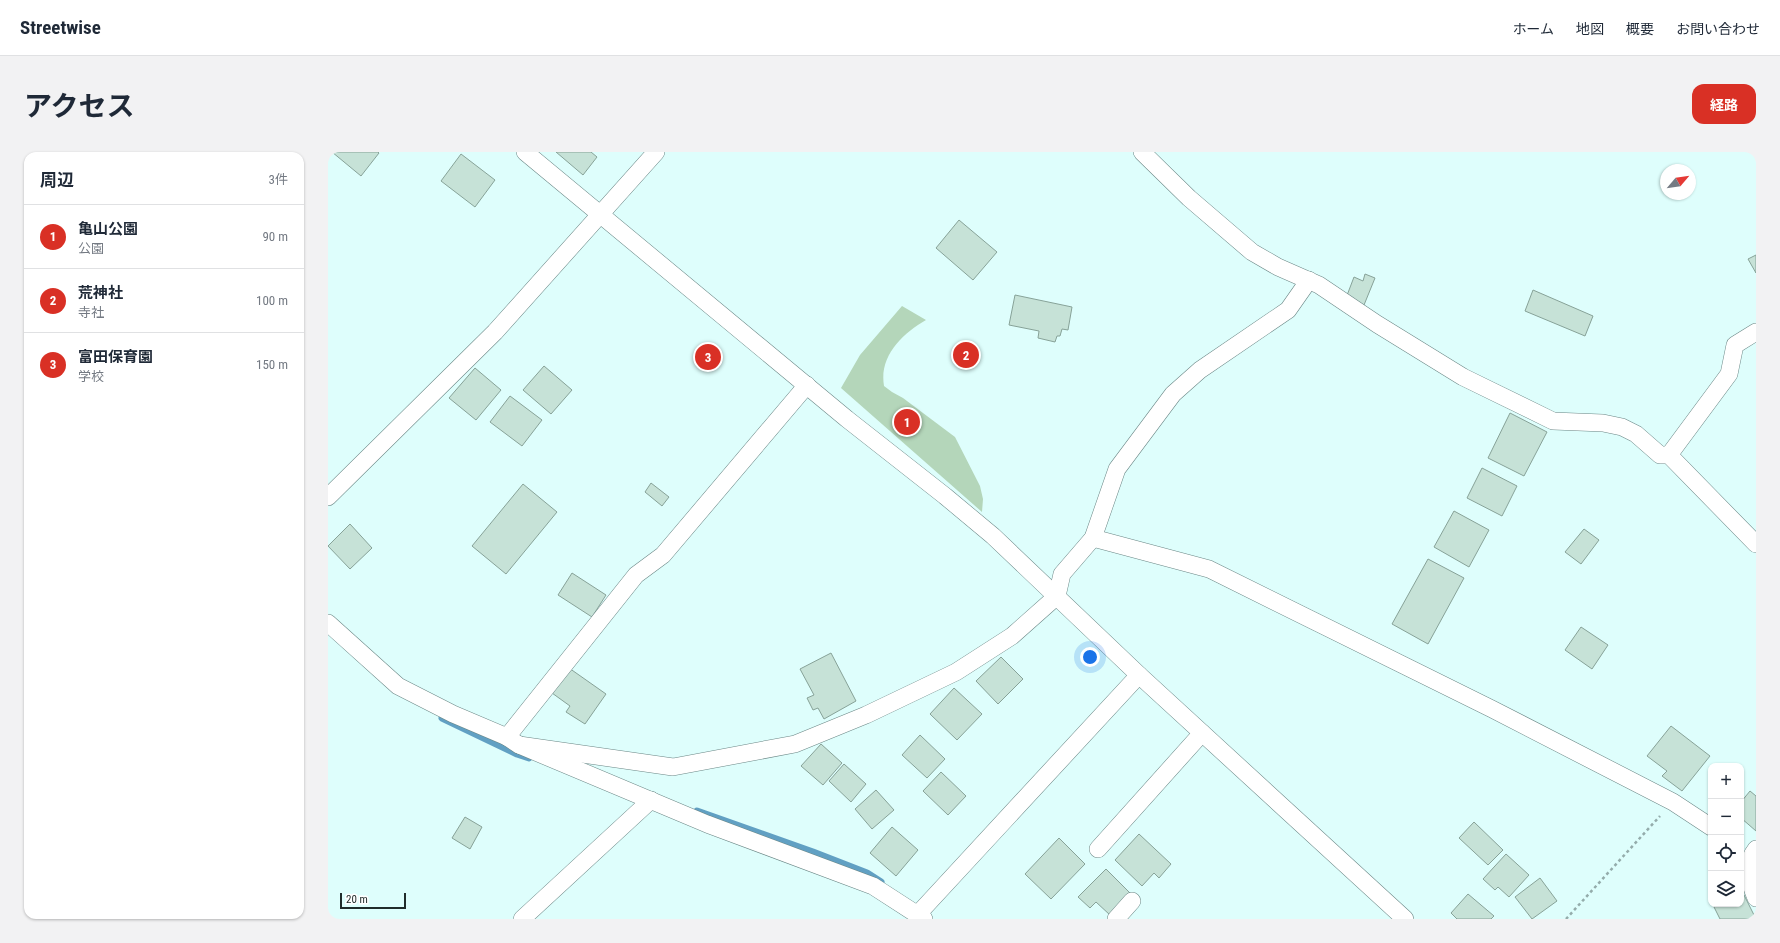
<!DOCTYPE html>
<html lang="ja">
<meta charset="utf-8">
<style>
:root{--surface:#fff;--page:#f2f2f3;--text:#1f2937;--muted:#747a83;--line:#e0e1e3;--accent:#d93025}
body{margin:0;font-family:"Roboto Condensed","Noto Sans JP",sans-serif;background:var(--page);color:var(--text)}
.controls{position:absolute;right:12px;bottom:12px;display:grid;overflow:hidden;border-radius:8px;box-shadow:0 1px 3px #0004}
.controls button{width:36px;height:36px;display:grid;place-items:center;padding:0;border:0;border-bottom:1px solid var(--line);background:var(--surface);color:var(--text);font:20px sans-serif}
.compass{position:absolute;left:1332px;top:12px;width:36px;height:36px;border-radius:50%;background:var(--surface);box-shadow:0 1px 3px #0004;rotate:61deg}
.scale{position:absolute;left:12px;bottom:10px;width:66px;box-sizing:border-box;padding-left:4px;border:2px solid #202c2b;border-top:0;font-size:11px;line-height:14px;white-space:nowrap;color:#202c2b;-webkit-text-stroke:3px #fff;paint-order:stroke}
.you{position:absolute;left:762px;top:505px;width:14px;height:14px;margin:-10px;border:3px solid #fff;border-radius:50%;background:#1a73e8;box-shadow:0 0 0 6px #1a73e833}
.badge{display:grid;place-items:center;width:26px;height:26px;border-radius:50%;background:var(--accent);color:#fff;font-size:13px;font-weight:700}
.pin{position:absolute;translate:-50% -50%;border:2px solid #fff;box-shadow:0 1px 4px #0006}
.list{margin:0;padding:0;list-style:none}
h2{display:flex;justify-content:space-between;align-items:center;height:52px;margin:0;padding:0 16px;font-size:17px}
h2 small{font-size:13px;font-weight:400;color:var(--muted)}
.list li{display:grid;grid-template-columns:26px 1fr auto;gap:12px;align-items:center;box-sizing:border-box;height:64px;padding:0 16px;border-top:1px solid var(--line)}
.list b{display:block;font-size:15px;white-space:nowrap}
.list p{margin:0;font-size:13px;white-space:nowrap;color:var(--muted)}
.list em{font-size:13px;font-style:normal;color:var(--muted)}
.icon{flex:none;width:22px;height:22px;fill:none;stroke:currentColor;stroke-width:2;stroke-linecap:round;stroke-linejoin:round}
.map{position:relative;flex:none;width:1428px;height:767px;overflow:hidden;border-radius:12px}
header{display:flex;align-items:center;gap:24px;box-sizing:border-box;height:56px;padding:0 20px;background:var(--surface);border-bottom:1px solid var(--line)}
header strong{font-size:19px}
nav{display:flex;gap:22px;margin-inline-start:auto;font-size:14px}
.intro{display:flex;align-items:center;justify-content:space-between;box-sizing:border-box;height:96px;padding:0 24px}
h1{margin:0;font-size:28px}
.button{padding:10px 18px;border-radius:12px;background:var(--accent);color:#fff;font-size:14px;font-weight:700}
main{display:flex;gap:24px;padding:0 24px}
aside{flex:1;background:var(--surface);border-radius:12px;box-shadow:0 1px 3px #0004}
.map>svg:first-child{display:block}
</style>
<header>
<strong>Streetwise</strong>
<nav><a>ホーム</a><a>地図</a><a>概要</a><a>お問い合わせ</a></nav>
</header>
<div class="intro"><h1>アクセス</h1><a class="button">経路</a></div>
<main>
<aside>
<h2>周辺<small>3件</small></h2>
<ul class="list">
<li><span class="badge">1</span><div><b>亀山公園</b><p>公園</p></div><em>90 m</em></li>
<li><span class="badge">2</span><div><b>荒神社</b><p>寺社</p></div><em>100 m</em></li>
<li><span class="badge">3</span><div><b>富田保育園</b><p>学校</p></div><em>150 m</em></li>
</ul>
</aside>
<div class="map">
<svg width="1428" height="767" viewBox="0 0 1428 767">
<rect width="100%" height="100%" fill="#defefc"/>
<path fill="#b4d6ba" d="M 574,154 L 598,168 C 574,182 551,204 556,234 L 564,240 L 575,246 L 627,285 L 652,334 L 655,347 L 654,360 L 513,236 L 532,203 Z"/>
<g fill="none" stroke-linecap="round" stroke-linejoin="round">
<g stroke="#61a0c3" stroke-width="7">
<path d="M 114,566 L 189,602 L 201,606"/>
<path d="M 369,659 L 485,700 L 539,721 L 553,730"/>
</g>
</g>
<g fill="#c6e2d7" stroke="#87a298">
<path d="M 4,0 L 50,0 L 51,1 L 33,24 Z"/>
<path d="M 228,0 L 263,0 L 269,5 L 255,23 Z"/>
<path d="M 133,2 L 167,28 L 147,55 L 113,29 Z"/>
<path d="M 631,68 L 669,100 L 645,128 L 608,96 Z"/>
<path d="M 1428,103 L 1428,121 L 1420,107 Z"/>
<path d="M 1037,122 L 1047,126 L 1036,153 L 1018,146 L 1026,125 L 1035,129 Z"/>
<path d="M 1205,138 L 1265,164 L 1257,184 L 1197,159 Z"/>
<path d="M 687,143 L 744,155 L 740,178 L 734,177 L 732,184 L 729,184 L 727,190 L 710,186 L 711,179 L 681,173 Z"/>
<path d="M 643,190 L 651,196 L 646,202 L 651,206 L 643,215 L 640,213 L 638,217 L 628,209 L 631,205 L 627,202 L 634,192 L 638,195 Z"/>
<path d="M 216,214 L 244,238 L 223,262 L 195,238 Z"/>
<path d="M 147,216 L 173,238 L 148,268 L 121,246 Z"/>
<path d="M 182,244 L 214,268 L 194,294 L 162,270 Z"/>
<path d="M 1182,261 L 1219,280 L 1196,324 L 1160,306 Z"/>
<path d="M 1154,316 L 1189,334 L 1174,364 L 1139,346 Z"/>
<path d="M 323,331 L 341,345 L 334,354 L 317,340 Z"/>
<path d="M 195,332 L 229,360 L 178,422 L 144,394 Z"/>
<path d="M 1126,359 L 1161,378 L 1141,415 L 1106,395 Z"/>
<path d="M 22,372 L 44,396 L 22,417 L 0,394 Z"/>
<path d="M 1256,377 L 1271,388 L 1253,412 L 1237,400 Z"/>
<path d="M 1100,407 L 1136,426 L 1100,492 L 1064,472 Z"/>
<path d="M 244,421 L 278,443 L 264,465 L 230,443 Z"/>
<path d="M 1253,475 L 1280,493 L 1264,517 L 1237,498 Z"/>
<path d="M 503,501 L 528,549 L 496,567 L 490,556 L 485,558 L 479,546 L 486,543 L 472,517 Z"/>
<path d="M 673,505 L 695,527 L 670,552 L 648,529 Z"/>
<path d="M 241,516 L 278,542 L 257,572 L 238,560 L 242,554 L 224,541 Z"/>
<path d="M 626,536 L 654,562 L 629,588 L 602,562 Z"/>
<path d="M 1343,574 L 1382,604 L 1354,639 L 1334,624 L 1339,619 L 1319,604 Z"/>
<path d="M 592,583 L 617,607 L 599,626 L 574,603 Z"/>
<path d="M 493,592 L 514,611 L 495,633 L 473,614 Z"/>
<path d="M 516,612 L 538,632 L 523,650 L 501,629 Z"/>
<path d="M 613,620 L 638,644 L 620,663 L 595,639 Z"/>
<path d="M 548,638 L 566,658 L 544,677 L 527,657 Z"/>
<path d="M 1422,639 L 1428,644 L 1428,679 L 1413,666 L 1413,650 Z"/>
<path d="M 137,665 L 154,675 L 142,697 L 124,686 Z"/>
<path d="M 1146,670 L 1175,698 L 1160,713 L 1131,686 Z"/>
<path d="M 564,675 L 590,698 L 568,724 L 542,701 Z"/>
<path d="M 811,682 L 843,712 L 831,726 L 826,721 L 814,734 L 787,708 Z"/>
<path d="M 731,686 L 757,712 L 723,747 L 697,722 Z"/>
<path d="M 1178,702 L 1201,723 L 1181,745 L 1170,735 L 1167,738 L 1155,727 Z"/>
<path d="M 778,717 L 803,742 L 782,763 L 768,750 L 762,756 L 750,745 Z"/>
<path d="M 1212,726 L 1229,749 L 1204,767 L 1187,745 Z"/>
<path d="M 1414,739 L 1428,767 L 1392,767 L 1386,755 L 1390,752 L 1413,752 Z"/>
<path d="M 1140,742 L 1166,764 L 1163,767 L 1129,767 L 1123,761 Z"/>
</g>
<g fill="none" stroke-linecap="round" stroke-linejoin="round">
<g stroke="#6b8786" stroke-width="18">
<g id="street">
<path d="M 197,0 L 519,267 L 617,344 L 665,384 L 811,523 L 1077,767"/>
<path d="M 814,0 L 861,46 L 924,100 L 950,115 L 991,133 L 1049,172 L 1135,225 L 1225,269 L 1275,271 L 1294,275 L 1308,282 L 1332,303 L 1341,303 L 1428,392"/>
<path d="M 1341,303 L 1401,222 L 1407,193 L 1428,180"/>
<path d="M 0,345 L 167,180 L 328,0"/>
<path d="M 765,386 L 881,417 L 1164,557 L 1345,650 L 1383,675"/>
<path d="M 0,471 L 70,534 L 125,562 L 179,585 L 191,593 L 379,672 L 545,734 L 596,767"/>
<path d="M 179,585 L 308,423 L 335,403 L 479,233"/>
<path d="M 191,593 L 345,615 L 467,592 L 538,563 L 628,520 L 684,484 L 729,444 L 734,422 L 765,386 L 789,317 L 845,242 L 872,218 L 960,158 L 981,128"/>
<path d="M 770,697 L 874,581"/>
<path d="M 1428,697 C 1416,712 1421,730 1428,746"/>
<path d="M 590,762 L 811,523"/>
<path d="M 194,767 L 323,648"/>
<path d="M 788,767 L 804,749"/>
</g>
</g>
<path stroke="#94acab" stroke-width="2.5" stroke-dasharray="3 3" stroke-linecap="butt" d="M 1238,767 L 1332,664"/>
<use href="#street" stroke="#fff" stroke-width="17"/>
</g>
</svg>
<div class="controls">
<button>+</button>
<button>−</button>
<button><svg class="icon" aria-label="locate" viewBox="0 0 24 24"><circle cx="12" cy="12" r="6"/><path d="M12 2v4M12 18v4M2 12h4M18 12h4"/></svg></button>
<button><svg class="icon" aria-label="layers" viewBox="0 0 24 24"><path d="M12 4l9 5-9 5-9-5zM3 14l9 5 9-5"/></svg></button>
</div>
<svg class="compass" viewBox="-18 -18 36 36"><path d="M0-13l5 13h-10z" fill="#e53935"/><path d="M0 13l5-13h-10z" fill="#747a83"/></svg>
<div class="scale">20 m</div>
<div class="you"></div>
<div class="pin badge" style="left:579px;top:270px">1</div>
<div class="pin badge" style="left:638px;top:203px">2</div>
<div class="pin badge" style="left:380px;top:205px">3</div>
</div>
</main>
